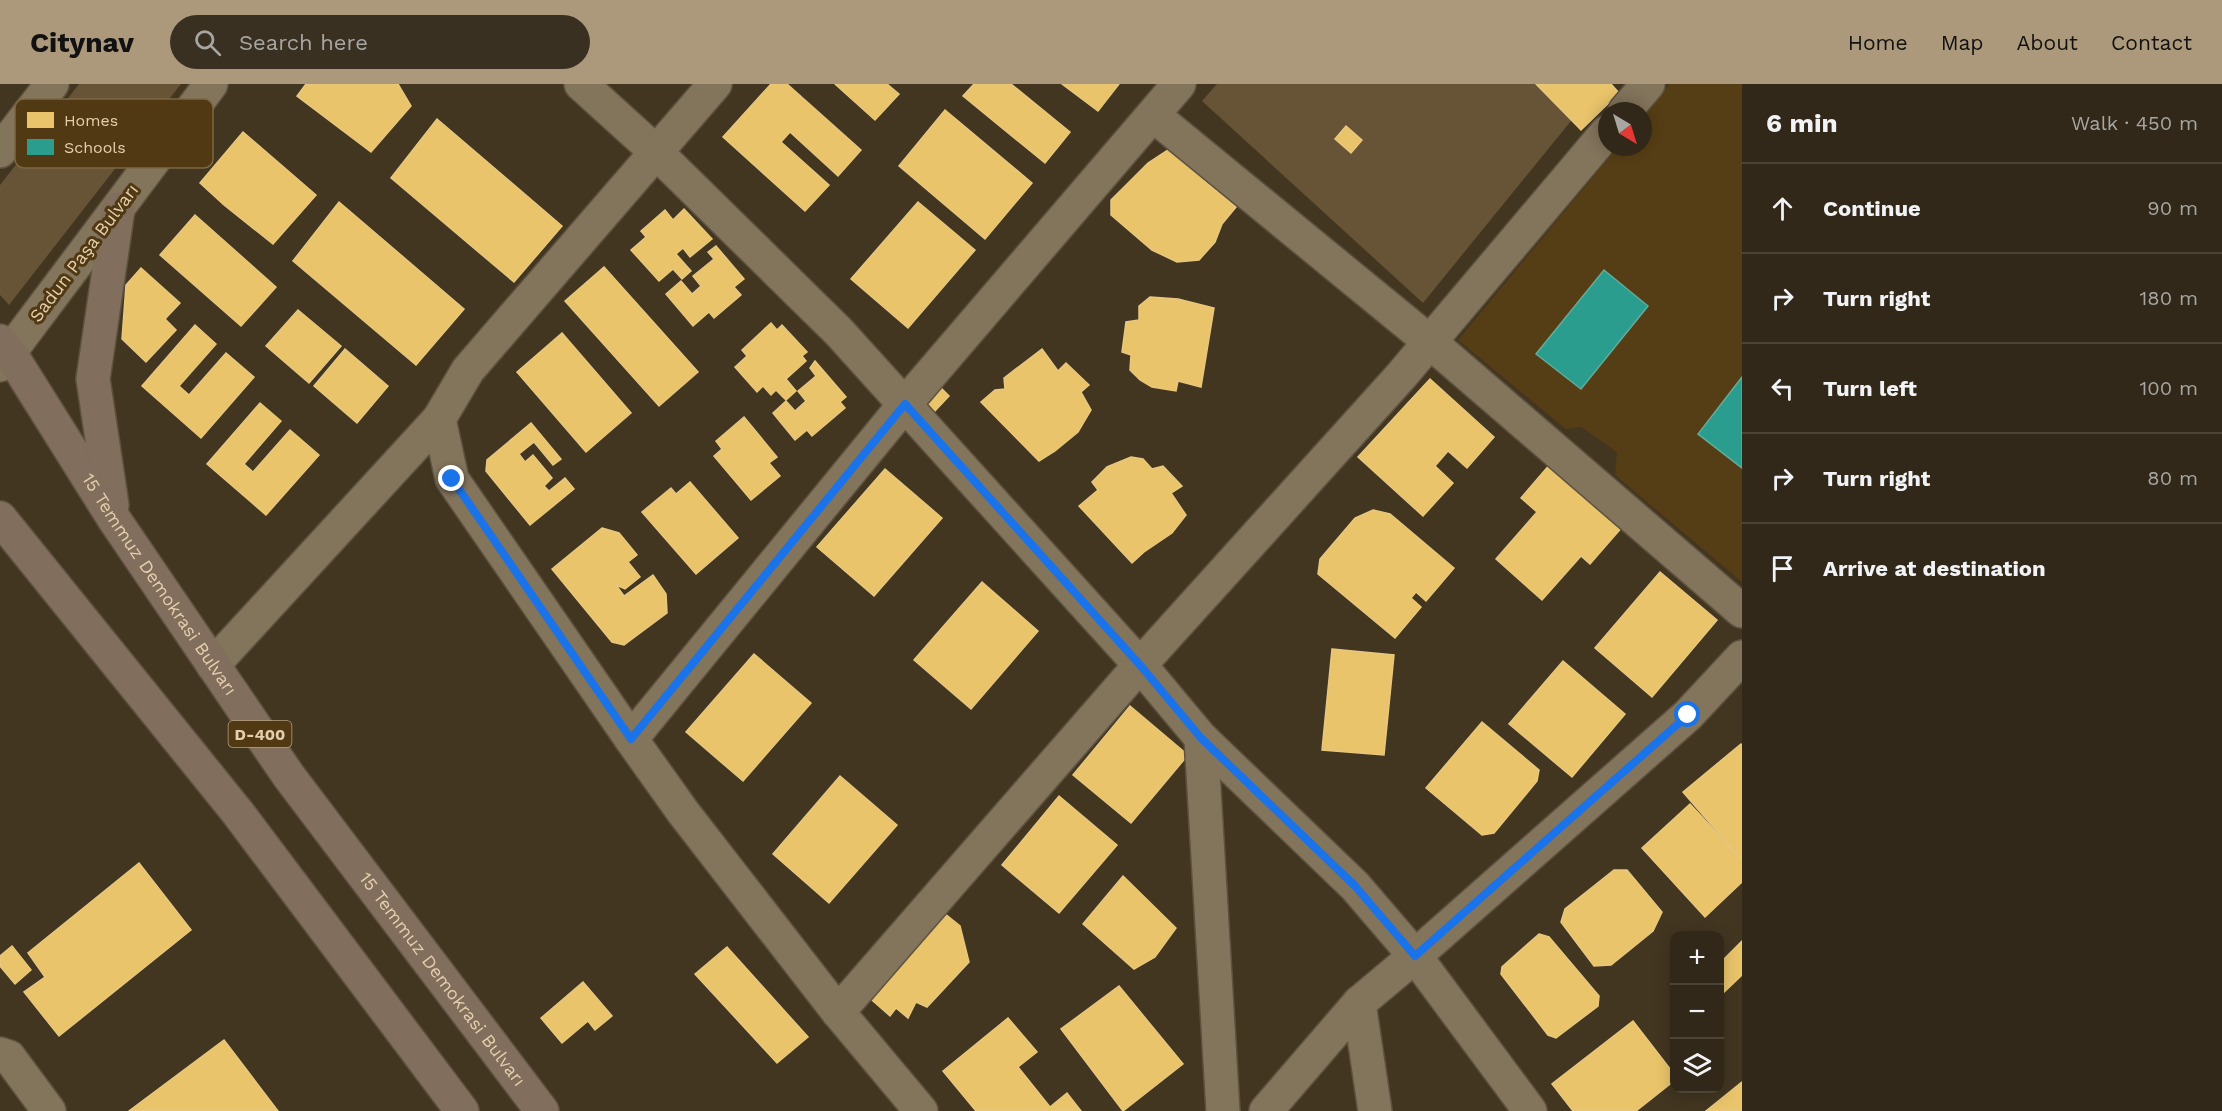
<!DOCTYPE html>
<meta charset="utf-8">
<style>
:root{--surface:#322819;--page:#3a3022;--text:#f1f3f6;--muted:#a8a6a2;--line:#4d4438;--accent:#ac997b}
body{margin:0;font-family:"Work Sans",sans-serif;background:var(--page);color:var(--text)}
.controls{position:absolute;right:18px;bottom:18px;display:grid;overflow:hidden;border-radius:12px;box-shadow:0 3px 15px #0003}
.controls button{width:54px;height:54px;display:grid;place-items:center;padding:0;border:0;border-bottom:2px solid var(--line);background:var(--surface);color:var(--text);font:30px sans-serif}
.compass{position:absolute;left:1598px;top:18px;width:54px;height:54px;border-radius:50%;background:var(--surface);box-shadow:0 3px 15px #0003;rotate:142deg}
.stop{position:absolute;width:18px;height:18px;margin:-14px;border:4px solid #1a73e8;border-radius:50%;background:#fff}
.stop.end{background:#1a73e8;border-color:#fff;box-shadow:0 2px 6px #0008}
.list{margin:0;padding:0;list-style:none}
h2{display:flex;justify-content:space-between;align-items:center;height:78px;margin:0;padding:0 24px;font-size:26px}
h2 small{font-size:20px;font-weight:400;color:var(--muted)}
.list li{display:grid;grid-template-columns:39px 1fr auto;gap:18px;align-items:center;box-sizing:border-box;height:90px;padding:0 24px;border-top:2px solid var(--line)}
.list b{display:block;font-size:22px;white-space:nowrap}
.list em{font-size:20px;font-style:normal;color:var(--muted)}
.icon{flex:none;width:33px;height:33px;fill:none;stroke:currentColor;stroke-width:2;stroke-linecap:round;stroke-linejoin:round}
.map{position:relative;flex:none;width:1742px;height:1027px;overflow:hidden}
header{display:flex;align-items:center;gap:36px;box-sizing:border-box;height:84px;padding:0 30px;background:var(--accent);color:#111}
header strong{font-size:28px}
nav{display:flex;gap:33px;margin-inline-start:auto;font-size:21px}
.search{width:420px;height:54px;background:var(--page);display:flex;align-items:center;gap:15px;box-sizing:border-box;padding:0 21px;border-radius:33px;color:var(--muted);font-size:22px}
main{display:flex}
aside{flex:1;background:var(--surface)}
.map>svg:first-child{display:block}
</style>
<header>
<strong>Citynav</strong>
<div class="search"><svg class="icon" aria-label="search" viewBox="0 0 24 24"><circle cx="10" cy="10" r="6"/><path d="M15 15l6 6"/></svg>Search here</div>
<nav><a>Home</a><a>Map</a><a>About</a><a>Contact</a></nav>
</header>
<main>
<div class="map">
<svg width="1742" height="1027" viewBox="0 0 1742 1027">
<rect width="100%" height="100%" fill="#423621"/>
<path fill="#553d15" d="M 1670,0 L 1742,0 L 1742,498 L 1615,391 L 1617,368 L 1581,343 L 1566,345 L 1458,256 L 1618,63 L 1643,63 L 1643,32 Z"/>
<g fill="#675336">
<path d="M 79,0 L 181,0 L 9,221 L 0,211 L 0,101 Z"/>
<path d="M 1217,0 L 1601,0 L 1423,219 L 1202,17 Z"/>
</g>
<g fill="#e9c46a" stroke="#e8c77e" stroke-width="1.5">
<path d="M 306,0 L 398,0 L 411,22 L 371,68 L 297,12 Z"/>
<path d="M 771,0 L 787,0 L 861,66 L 838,92 L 790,48 L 781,58 L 829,101 L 805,127 L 723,53 Z"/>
<path d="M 835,0 L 887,0 L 899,10 L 875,36 Z"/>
<path d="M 974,0 L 1011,0 L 1070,48 L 1045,79 L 963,12 Z"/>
<path d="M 1062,0 L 1119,0 L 1098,27 Z"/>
<path d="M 1536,0 L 1611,0 L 1619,9 L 1581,46 Z"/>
<path d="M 945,26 L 1032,99 L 985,155 L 899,82 Z"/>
<path d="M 437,35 L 562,142 L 514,198 L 391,94 Z"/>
<path d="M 1346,42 L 1362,56 L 1351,69 L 1335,55 Z"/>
<path d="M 243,48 L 316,111 L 273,160 L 224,121 L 200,99 Z"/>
<path d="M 1168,66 L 1236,123 L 1222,140 L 1215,158 L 1199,176 L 1177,178 L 1152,166 L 1111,131 L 1111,116 L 1148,79 Z"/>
<path d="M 339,118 L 464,225 L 416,281 L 293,177 Z"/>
<path d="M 918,118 L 975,166 L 908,244 L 851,195 Z"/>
<path d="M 684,125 L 712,155 L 690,173 L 683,164 L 676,170 L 691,187 L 682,195 L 673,185 L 659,197 L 631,166 L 646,153 L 641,147 L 665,126 L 673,136 Z"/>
<path d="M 195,131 L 276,203 L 241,242 L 160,171 Z"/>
<path d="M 716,162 L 744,195 L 734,203 L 741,211 L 714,234 L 709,228 L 693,242 L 666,210 L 681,197 L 692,210 L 701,202 L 693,192 L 714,175 L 708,168 Z"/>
<path d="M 604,183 L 698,288 L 659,322 L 565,217 Z"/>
<path d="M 141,184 L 180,219 L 165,235 L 176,246 L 146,278 L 122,255 L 126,201 Z"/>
<path d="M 1150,213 L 1178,215 L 1214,224 L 1201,303 L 1178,297 L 1176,307 L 1152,303 L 1140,296 L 1130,286 L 1131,271 L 1122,268 L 1126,238 L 1139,236 L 1139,222 Z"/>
<path d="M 298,226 L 341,262 L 309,299 L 266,262 Z"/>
<path d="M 771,239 L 777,246 L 782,241 L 807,268 L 802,272 L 806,277 L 786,295 L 796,307 L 786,316 L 776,306 L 771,311 L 763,302 L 757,308 L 735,283 L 747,272 L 742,266 Z"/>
<path d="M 195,241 L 216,260 L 179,302 L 189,311 L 226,269 L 254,293 L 201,354 L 142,302 Z"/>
<path d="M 562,249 L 631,329 L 586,368 L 517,288 Z"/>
<path d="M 345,265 L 388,302 L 357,339 L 314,302 Z"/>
<path d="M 1042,265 L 1058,287 L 1066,279 L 1089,301 L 1081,308 L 1091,326 L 1078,348 L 1055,367 L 1039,377 L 981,318 L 995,306 L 1005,305 L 1004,294 Z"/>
<path d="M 815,277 L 846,313 L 840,318 L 845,324 L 812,352 L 807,346 L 795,356 L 773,329 L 786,317 L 795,327 L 806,317 L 798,307 L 816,292 L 810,284 Z"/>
<path d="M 1430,295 L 1494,353 L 1467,384 L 1448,367 L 1435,382 L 1453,399 L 1423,432 L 1358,373 Z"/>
<path d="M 933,296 L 949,312 L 934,328 L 917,312 Z"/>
<path d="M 260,319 L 281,337 L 244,380 L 253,388 L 290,346 L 319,371 L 266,431 L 207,380 Z"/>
<path d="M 744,333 L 777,373 L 769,379 L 780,392 L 751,416 L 714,372 L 722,365 L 716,357 Z"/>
<path d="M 531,339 L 561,375 L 553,381 L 534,358 L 519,370 L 525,378 L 533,371 L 552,394 L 544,402 L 549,407 L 565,394 L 574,405 L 530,441 L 486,387 L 487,376 Z"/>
<path d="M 1131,373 L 1143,375 L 1152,385 L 1163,382 L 1182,402 L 1171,409 L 1186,431 L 1172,449 L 1144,468 L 1132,479 L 1079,422 L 1098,406 L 1092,398 L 1107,383 Z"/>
<path d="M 1551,379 L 1623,442 L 1590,480 L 1581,472 L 1542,516 L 1496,475 L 1537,428 L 1521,414 Z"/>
<path d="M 885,385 L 942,434 L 874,512 L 817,463 Z"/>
<path d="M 690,398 L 738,454 L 696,490 L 642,428 L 671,404 L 676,410 Z"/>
<path d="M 1373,426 L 1390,430 L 1454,484 L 1426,517 L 1416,508 L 1411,514 L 1421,523 L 1395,554 L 1318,490 L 1320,475 L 1355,434 Z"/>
<path d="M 602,444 L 619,449 L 637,471 L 628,478 L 640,493 L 625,505 L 616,501 L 624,512 L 653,491 L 666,510 L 667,529 L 624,561 L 612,558 L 552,485 Z"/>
<path d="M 1660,488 L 1717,536 L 1652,613 L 1595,564 Z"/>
<path d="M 982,498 L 1038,547 L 971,625 L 914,576 Z"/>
<path d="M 1332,565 L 1394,571 L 1384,671 L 1322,666 Z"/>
<path d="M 754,570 L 811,619 L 743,697 L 686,648 Z"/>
<path d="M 1563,577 L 1625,630 L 1572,693 L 1509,640 Z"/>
<path d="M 1130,622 L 1188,671 L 1131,739 L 1073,691 Z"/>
<path d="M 1482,638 L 1539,686 L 1537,697 L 1494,749 L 1482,751 L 1426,704 Z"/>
<path d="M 1741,660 L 1742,661 L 1742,776 L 1683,708 Z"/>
<path d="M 840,692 L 897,741 L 829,819 L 773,770 Z"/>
<path d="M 1059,712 L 1117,761 L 1059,829 L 1002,781 Z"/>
<path d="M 1690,720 L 1742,776 L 1742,798 L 1705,833 L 1642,764 Z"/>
<path d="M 139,779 L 191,846 L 59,952 L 24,908 L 45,893 L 28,869 Z"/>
<path d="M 1614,786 L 1627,786 L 1662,828 L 1653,847 L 1611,881 L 1594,882 L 1561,838 L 1565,825 Z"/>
<path d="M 1123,792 L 1176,844 L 1155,873 L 1134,885 L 1083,840 Z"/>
<path d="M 939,825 L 960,842 L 969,878 L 927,923 L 916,918 L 908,934 L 896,924 L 890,932 L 865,910 Z"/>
<path d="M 1539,850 L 1549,853 L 1599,912 L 1598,922 L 1556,954 L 1548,951 L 1501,890 L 1502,883 Z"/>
<path d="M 1742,857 L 1742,891 L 1722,910 L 1720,907 L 1720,879 Z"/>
<path d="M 12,862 L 31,886 L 15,900 L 0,882 L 0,872 Z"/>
<path d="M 727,863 L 808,953 L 777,979 L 695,890 Z"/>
<path d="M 583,898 L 612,932 L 595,946 L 588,937 L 562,959 L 541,934 Z"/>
<path d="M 1119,902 L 1183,980 L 1123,1027 L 1061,945 Z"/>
<path d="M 1008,934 L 1037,968 L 1018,983 L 1050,1023 L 1067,1009 L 1081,1027 L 976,1027 L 943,987 Z"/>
<path d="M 1633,937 L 1674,990 L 1674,997 L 1636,1027 L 1573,1027 L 1552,1000 Z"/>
<path d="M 224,956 L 278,1027 L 129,1027 Z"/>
<path d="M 1742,998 L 1742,1027 L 1706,1027 Z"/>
</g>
<g fill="#2a9d8f" stroke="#62ac98" stroke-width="1.5">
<path d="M 1604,186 L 1648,222 L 1581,305 L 1536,270 Z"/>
<path d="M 1742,293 L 1742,384 L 1698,350 Z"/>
</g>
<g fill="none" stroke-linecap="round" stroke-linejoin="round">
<g stroke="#5d513f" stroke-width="36">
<g id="street">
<path d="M 581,0 L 656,68 L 839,248 L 1140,581 L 1201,654 L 1355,802 L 1415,872 L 1530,1027"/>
<path d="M 1625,27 L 1648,0"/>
<path d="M 1153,31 L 1430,258 L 1742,527"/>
<path d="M 439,335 L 452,395 L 631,655 L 683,728 L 838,928 L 921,1027"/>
<path d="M 213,581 L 439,335 L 468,286 L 715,0"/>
<path d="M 1201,654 L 1223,1027"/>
<path d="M 631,655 L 905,320 L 1179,0"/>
<path d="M 1359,919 L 1375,1027"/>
<path d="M 838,928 L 1140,581 L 1401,292 L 1607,48"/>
<path d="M 0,970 L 9,973 L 49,1027"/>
<path d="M 1266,1027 L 1359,919 L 1415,872 L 1688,631 L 1742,573"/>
</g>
</g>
<g stroke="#5d513f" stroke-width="36">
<g id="secondary">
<path d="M 0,67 L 52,0"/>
<path d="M 0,281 L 211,0"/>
</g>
</g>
<g stroke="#5d513f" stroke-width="36">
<g id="highway">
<path id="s1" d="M 0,257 L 10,269 L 114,435 L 288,691 L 542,1027"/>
<path d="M 112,421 L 93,295 L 118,125"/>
<path d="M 0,434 L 238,729 L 462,1027"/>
</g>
</g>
<use href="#street" stroke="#83745c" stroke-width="33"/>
<use href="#secondary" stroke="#83745c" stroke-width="33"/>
<use href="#highway" stroke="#816e5d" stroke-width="33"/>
</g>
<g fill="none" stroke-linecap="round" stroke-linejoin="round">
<path stroke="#1a73e8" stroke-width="8" d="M 452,395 L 631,655 L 905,320 L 1140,581 L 1201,654 L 1355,802 L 1415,872 L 1688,631"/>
</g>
<g text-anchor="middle" stroke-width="6" stroke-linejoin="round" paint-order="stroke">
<rect fill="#503913" stroke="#b8a17e" stroke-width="1.5" x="228.5" y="637" width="63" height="26" rx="4.5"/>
<g font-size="16" font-weight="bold" fill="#e5ceac">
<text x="260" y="656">D-400</text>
</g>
<g font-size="18" fill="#e5ceac" stroke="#503913">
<text transform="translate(84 169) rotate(-53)" y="6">Sadun Paşa Bulvarı</text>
<text dy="6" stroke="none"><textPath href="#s1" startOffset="291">15 Temmuz Demokrasi Bulvarı</textPath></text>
<text dy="6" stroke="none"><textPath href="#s1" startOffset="777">15 Temmuz Demokrasi Bulvarı</textPath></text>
</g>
</g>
<rect x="15" y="15" width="198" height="69" rx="9" fill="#503913" stroke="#7d6641" stroke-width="1.5"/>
<rect x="27" y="28" width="27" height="16" fill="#e9c46a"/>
<rect x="27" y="55" width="27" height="16" fill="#2a9d8f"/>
<g font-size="16" fill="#e5ceac">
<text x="64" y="42">Homes</text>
<text x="64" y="69">Schools</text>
</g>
</svg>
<div class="controls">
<button>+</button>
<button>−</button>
<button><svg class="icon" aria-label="layers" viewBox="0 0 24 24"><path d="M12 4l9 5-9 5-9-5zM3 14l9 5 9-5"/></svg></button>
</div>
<svg class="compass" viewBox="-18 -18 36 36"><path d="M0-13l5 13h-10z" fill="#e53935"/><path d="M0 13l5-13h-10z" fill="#a8a6a2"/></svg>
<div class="stop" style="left:1688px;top:631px"></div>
<div class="stop end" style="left:452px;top:395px"></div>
</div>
<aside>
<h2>6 min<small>Walk · 450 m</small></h2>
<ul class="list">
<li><svg class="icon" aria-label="ahead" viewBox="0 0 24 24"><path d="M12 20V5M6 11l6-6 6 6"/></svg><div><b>Continue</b></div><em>90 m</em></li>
<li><svg class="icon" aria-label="right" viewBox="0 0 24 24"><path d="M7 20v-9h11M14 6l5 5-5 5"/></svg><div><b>Turn right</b></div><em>180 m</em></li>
<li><svg class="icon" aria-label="left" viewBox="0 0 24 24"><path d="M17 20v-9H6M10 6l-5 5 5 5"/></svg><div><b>Turn left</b></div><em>100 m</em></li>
<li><svg class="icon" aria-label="right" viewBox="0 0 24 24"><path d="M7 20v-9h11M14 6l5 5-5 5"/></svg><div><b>Turn right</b></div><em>80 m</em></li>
<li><svg class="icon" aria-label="arrive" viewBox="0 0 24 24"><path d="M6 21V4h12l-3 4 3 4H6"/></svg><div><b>Arrive at destination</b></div></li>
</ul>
</aside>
</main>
